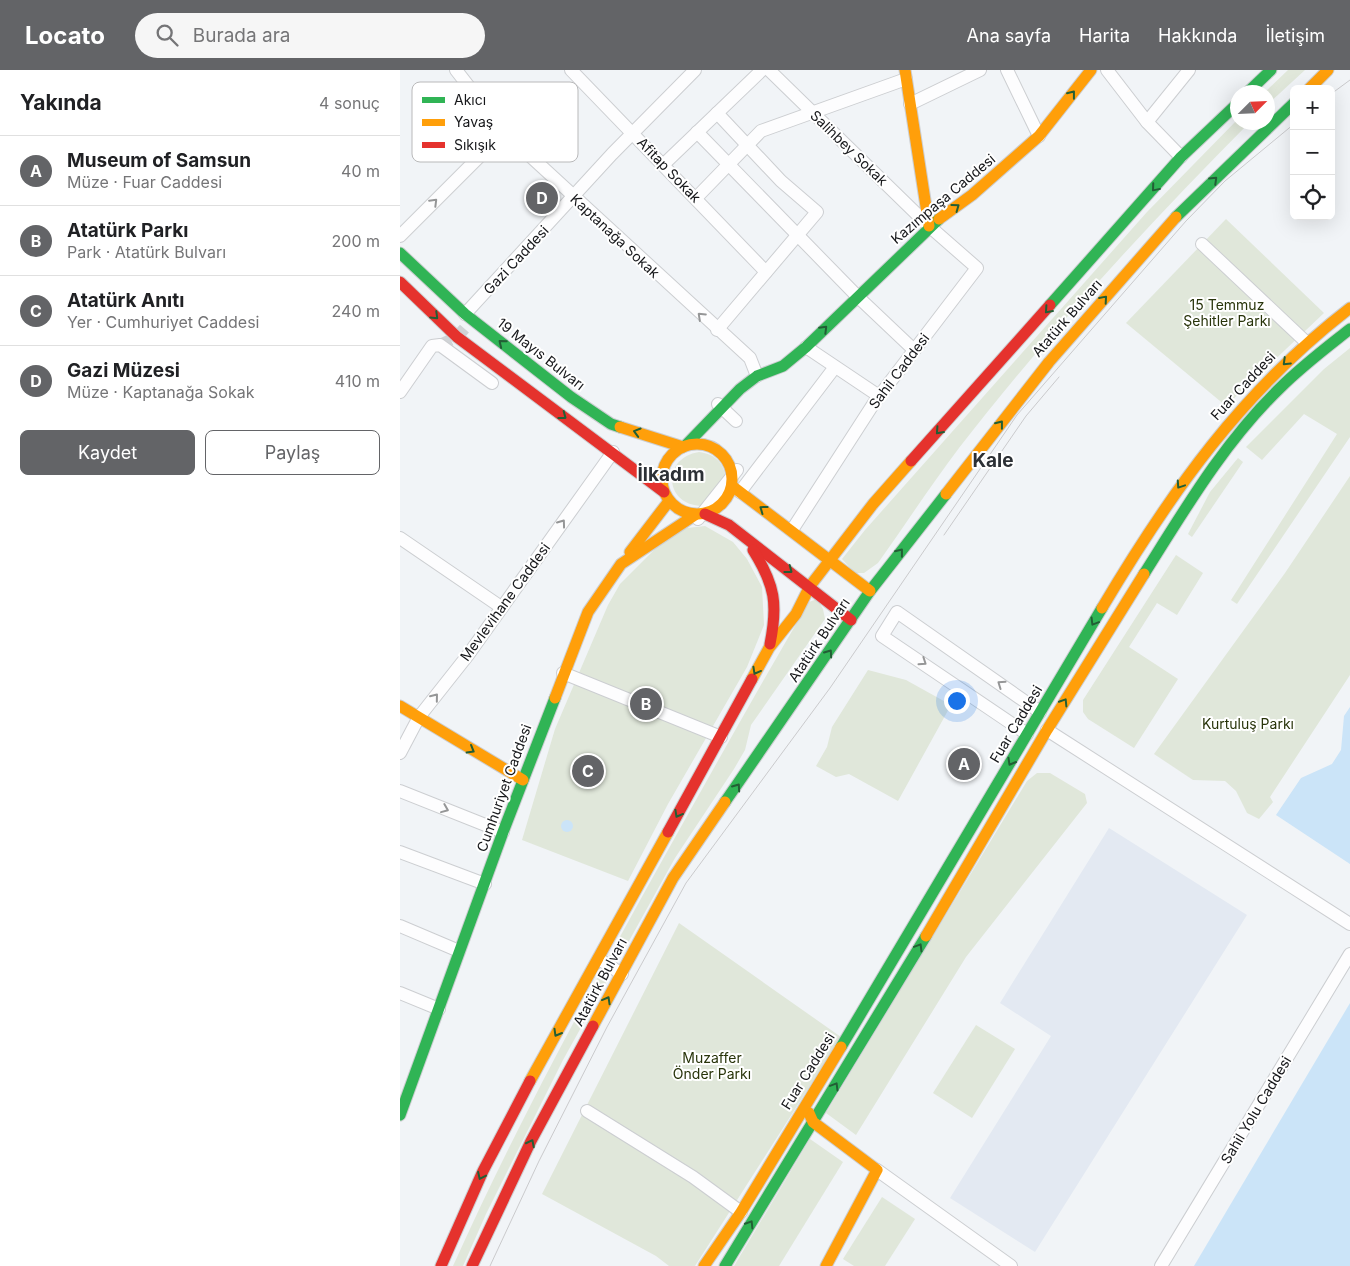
<!DOCTYPE html>
<html lang="tr">
<meta charset="utf-8">
<style>
:root{--surface:#fff;--page:#f6f6f6;--text:#202124;--muted:#757577;--line:#e0e0e0;--accent:#636467}
body{margin:0;font-family:Inter,sans-serif;background:var(--page);color:var(--text)}
.controls{position:absolute;right:15px;top:15px;display:grid;overflow:hidden;border-radius:8px;box-shadow:0 5px 20px #0002}
.controls button{width:45px;height:45px;display:grid;place-items:center;padding:0;border:0;border-bottom:1px solid var(--line);background:var(--surface);color:var(--text);font:25px sans-serif}
.compass{position:absolute;left:830px;top:15px;width:45px;height:45px;border-radius:50%;background:var(--surface);box-shadow:0 5px 20px #0002;rotate:66deg}
.you{position:absolute;left:556px;top:630px;width:18px;height:18px;margin:-12px;border:4px solid #fff;border-radius:50%;background:#1a73e8;box-shadow:0 0 0 8px #1a73e833}
.badge{display:grid;place-items:center;width:32px;height:32px;border-radius:50%;background:var(--accent);color:#fff;font-size:16px;font-weight:700}
.pin{position:absolute;translate:-50% -50%;border:2px solid #fff;box-shadow:0 1px 5px #0006}
.list{margin:0;padding:0;list-style:none}
h2{display:flex;justify-content:space-between;align-items:center;height:65px;margin:0;padding:0 20px;font-size:21px}
h2 small{font-size:16px;font-weight:400;color:var(--muted)}
.list li{display:grid;grid-template-columns:32px 1fr auto;gap:15px;align-items:center;box-sizing:border-box;height:70px;padding:0 20px;border-top:1px solid var(--line)}
.list b{display:block;font-size:19px;white-space:nowrap}
.list p{margin:0;font-size:16px;white-space:nowrap;color:var(--muted)}
.list em{font-size:16px;font-style:normal;color:var(--muted)}
.actions{display:flex;gap:10px;padding:15px 20px}
.actions a{flex:1;padding:11px 0;border:1px solid var(--accent);border-radius:8px;text-align:center;font-size:18px;color:var(--accent)}
.actions .main{background:var(--accent);color:#fff}
.icon{flex:none;width:28px;height:28px;fill:none;stroke:currentColor;stroke-width:2;stroke-linecap:round;stroke-linejoin:round}
.map{position:relative;flex:none;width:950px;height:1196px;overflow:hidden}
header{display:flex;align-items:center;gap:30px;box-sizing:border-box;height:70px;padding:0 25px;background:var(--accent);color:#fff}
header strong{font-size:24px}
nav{display:flex;gap:28px;margin-inline-start:auto;font-size:18px}
.search{width:350px;height:45px;background:var(--page);display:flex;align-items:center;gap:12px;box-sizing:border-box;padding:0 18px;border-radius:28px;color:var(--muted);font-size:19px}
main{display:flex}
aside{flex:1;background:var(--surface)}
.map>svg:first-child{display:block}
</style>
<header>
<strong>Locato</strong>
<div class="search"><svg class="icon" aria-label="search" viewBox="0 0 24 24"><circle cx="10" cy="10" r="6"/><path d="M15 15l6 6"/></svg>Burada ara</div>
<nav><a>Ana sayfa</a><a>Harita</a><a>Hakkında</a><a>İletişim</a></nav>
</header>
<main>
<aside>
<h2>Yakında<small>4 sonuç</small></h2>
<ul class="list">
<li><span class="badge">A</span><div><b>Museum of Samsun</b><p>Müze · Fuar Caddesi</p></div><em>40 m</em></li>
<li><span class="badge">B</span><div><b>Atatürk Parkı</b><p>Park · Atatürk Bulvarı</p></div><em>200 m</em></li>
<li><span class="badge">C</span><div><b>Atatürk Anıtı</b><p>Yer · Cumhuriyet Caddesi</p></div><em>240 m</em></li>
<li><span class="badge">D</span><div><b>Gazi Müzesi</b><p>Müze · Kaptanağa Sokak</p></div><em>410 m</em></li>
</ul>
<div class="actions"><a class="main">Kaydet</a><a>Paylaş</a></div>
</aside>
<div class="map">
<svg width="950" height="1196" viewBox="0 0 950 1196">
<rect width="100%" height="100%" fill="#f1f4f7"/>
<path fill="#e3e9f2" d="M 709,758 L 847,845 L 635,1182 L 550,1128 L 651,966 L 600,933 Z"/>
<g fill="#e0e7da">
<path d="M 888,0 L 905,0 L 868,34 L 868,22 L 865,22 Z"/>
<path d="M 837,50 L 838,52 L 849,53 C 747,156 648,263 559,378 C 531,415 505,455 478,493 L 464,503 L 455,503 L 442,489 L 465,460 L 747,142 Z"/>
<path d="M 826,149 L 924,243 L 826,336 L 726,253 Z"/>
<path d="M 950,278 L 950,367 L 837,534 L 831,530 L 937,364 L 904,344 L 862,390 L 846,377 L 924,299 Z"/>
<path d="M 299,382 C 316,384 325,394 326,412 L 302,436 C 264,435 261,388 299,382 Z"/>
<path d="M 838,388 L 843,392 L 792,467 L 788,464 L 810,422 Z"/>
<path d="M 950,406 L 950,605 L 870,727 L 873,732 L 859,749 L 847,743 L 836,721 L 825,711 L 793,710 L 754,684 L 885,503 Z"/>
<path d="M 305,456 L 333,472 L 347,489 L 362,517 L 364,555 L 347,597 L 268,734 L 228,811 L 122,770 L 155,659 L 208,535 L 220,514 L 267,467 L 287,458 Z"/>
<path d="M 776,485 L 803,503 L 777,545 L 757,533 L 729,577 L 778,609 L 734,678 L 688,649 L 683,642 L 683,630 Z"/>
<path d="M 417,529 L 423,539 L 425,549 L 351,655 L 345,680 L 334,699 L 275,788 L 163,990 L 86,1144 L 63,1196 L 53,1196 C 116,1056 189,922 263,789 C 311,703 359,617 409,532 Z"/>
<path d="M 468,600 L 506,610 L 551,635 L 498,731 L 449,704 L 436,707 L 416,696 L 427,677 L 432,657 Z"/>
<path d="M 637,703 L 650,703 L 685,724 L 687,733 L 566,887 L 456,1065 L 426,1043 L 627,711 Z"/>
<path d="M 279,853 L 441,967 L 295,1196 L 269,1196 L 256,1186 L 142,1124 Z"/>
<path d="M 576,955 L 615,979 L 572,1048 L 533,1023 Z"/>
<path d="M 410,1069 L 443,1092 L 379,1196 L 334,1196 Z"/>
<path d="M 482,1127 L 515,1149 L 485,1196 L 454,1196 L 443,1189 Z"/>
</g>
<g fill="#cbe4f8">
<path d="M 950,637 L 950,794 L 876,745 L 901,708 L 932,694 L 941,680 L 944,646 Z"/>
<circle cx="167" cy="756" r="6"/>
<path d="M 950,933 L 950,1196 L 794,1196 Z"/>
</g>
<g fill="none" stroke-linecap="round" stroke-linejoin="round">
<path stroke="#d0d3d6" stroke-width="12" stroke-dasharray="12 6" stroke-linecap="butt" d="M 40,275 L 57,267 L 80,241"/>
<g stroke="#ccced1" stroke-width="14">
<g id="street">
<path d="M 56,0 L 104,62 L 350,288 L 357,306"/>
<path d="M 171,0 L 366,202"/>
<path d="M 369,0 L 529,156 L 577,198 L 474,333 L 392,460"/>
<path d="M 607,0 L 639,66"/>
<path d="M 707,0 L 747,52"/>
<path d="M 510,34 L 580,0"/>
<path d="M 317,43 L 381,111 L 417,142 L 317,260"/>
<path d="M 297,62 L 457,226 L 514,280"/>
<path d="M 781,87 L 747,52 L 789,0"/>
<path d="M 263,95 L 362,0"/>
<path d="M 296,128 L 361,61 L 506,9"/>
<path d="M 0,166 L 104,62"/>
<path d="M 802,174 L 906,272"/>
<path d="M 65,244 L 212,84 L 295,0"/>
<path d="M 406,277 L 479,326"/>
<path d="M 0,322 L 32,276 L 40,275 L 92,313"/>
<path d="M 318,334 L 336,351"/>
<path d="M 340,422 L 435,297"/>
<path d="M 298,449 L 337,400"/>
<path d="M 0,468 L 101,537"/>
<path d="M 163,603 L 321,667"/>
<path d="M 647,660 L 950,854"/>
<path d="M 627,664 L 482,566 L 497,542 L 640,642"/>
<path d="M 0,683 L 19,647 L 68,585 L 213,382"/>
<path d="M 0,721 L 103,762"/>
<path d="M 0,782 L 85,814"/>
<path d="M 0,856 L 59,881"/>
<path d="M 199,889 L 222,904"/>
<path d="M 0,923 L 39,939"/>
<path d="M 187,1041 L 293,1107 L 341,1142"/>
<path d="M 477,1100 L 611,1196"/>
<path d="M 761,1196 L 950,884"/>
</g>
</g>
<g stroke="#ccced1" stroke-width="13">
<g id="fast">
<path d="M 848,22 L 871,0"/>
<path d="M 776,147 L 894,33"/>
<path d="M 0,183 L 65,244 L 171,327 L 211,354 L 220,357"/>
<path d="M 650,235 L 781,87 L 838,33"/>
<path d="M 286,375 L 340,319 L 357,306 L 383,296 L 406,277 L 539,149"/>
<path d="M 744,504 C 785,439 825,371 880,318 C 902,296 926,278 950,259"/>
<path d="M 325,732 L 470,521 L 546,424"/>
<path d="M 441,977 L 702,538"/>
<path d="M 0,1045 L 103,762 L 155,628"/>
<path d="M 325,1196 L 526,866"/>
</g>
</g>
<g stroke="#ccced1" stroke-width="13">
<g id="slow">
<path d="M 505,0 L 529,156"/>
<path d="M 909,19 L 928,0"/>
<path d="M 539,149 L 572,125 L 639,66 L 691,0"/>
<path d="M 220,357 L 283,377"/>
<circle cx="297" cy="409" r="35"/>
<path d="M 332,416 L 470,521"/>
<path d="M 546,424 L 649,292 L 776,147"/>
<path d="M 230,482 L 269,431"/>
<path d="M 702,538 C 771,422 842,321 950,238"/>
<path d="M 352,609 L 369,578 L 396,544 L 410,516 L 473,434 L 511,391"/>
<path d="M 155,628 L 188,542 L 221,494 L 295,445"/>
<path d="M 0,636 L 123,710"/>
<path d="M 526,866 L 647,660 L 744,504"/>
<path d="M 193,956 L 273,808 L 325,732"/>
<path d="M 130,1011 L 268,762"/>
<path d="M 409,1043 L 413,1052 L 477,1100 L 426,1196"/>
<path d="M 304,1196 L 341,1142 L 441,977"/>
</g>
</g>
<g stroke="#ccced1" stroke-width="13">
<g id="jam">
<path d="M 0,212 L 57,267 L 264,422"/>
<path d="M 511,391 L 650,235"/>
<path d="M 305,444 L 329,455 L 451,550"/>
<path d="M 353,480 C 375,515 378,534 370,574"/>
<path d="M 268,762 L 352,609"/>
<path d="M 41,1196 L 83,1101 L 130,1011"/>
<path d="M 72,1196 L 131,1071 L 193,956"/>
</g>
</g>
<use href="#street" stroke="#fdfdfe" stroke-width="12"/>
<use href="#fast" stroke="#30b455" stroke-width="11"/>
<use href="#slow" stroke="#ff9f0a" stroke-width="11"/>
<use href="#jam" stroke="#e5322d" stroke-width="11"/>
<g stroke="#cacacc" stroke-width="1">
<path d="M 931,24 L 950,10"/>
<path d="M 544,465 L 626,346 L 659,307"/>
<path d="M 90,1196 L 139,1091 L 207,957 L 286,813 L 430,618 L 617,345 L 786,151 L 825,111 L 894,54"/>
</g>
</g>
<defs><path id="oneway-chevron" d="M-2-3.5L2.5 0L-2 3.5" fill="none" stroke-width="1.6" stroke-linecap="round" stroke-linejoin="round" transform="scale(1.25)"/></defs>
<g stroke="#225e35">
<use href="#oneway-chevron" transform="translate(672 24) rotate(-52)"/>
<use href="#oneway-chevron" transform="translate(814 110) rotate(-44)"/>
<use href="#oneway-chevron" transform="translate(755 118) rotate(130)"/>
<use href="#oneway-chevron" transform="translate(556 137) rotate(-36)"/>
<use href="#oneway-chevron" transform="translate(704 229) rotate(-49)"/>
<use href="#oneway-chevron" transform="translate(648 240) rotate(132)"/>
<use href="#oneway-chevron" transform="translate(35 246) rotate(44)"/>
<use href="#oneway-chevron" transform="translate(424 259) rotate(-45)"/>
<use href="#oneway-chevron" transform="translate(102 273) rotate(-141)"/>
<use href="#oneway-chevron" transform="translate(886 292) rotate(136)"/>
<use href="#oneway-chevron" transform="translate(163 346) rotate(37)"/>
<use href="#oneway-chevron" transform="translate(600 354) rotate(-52)"/>
<use href="#oneway-chevron" transform="translate(539 361) rotate(132)"/>
<use href="#oneway-chevron" transform="translate(237 362) rotate(-164)"/>
<use href="#oneway-chevron" transform="translate(780 415) rotate(124)"/>
<use href="#oneway-chevron" transform="translate(363 439) rotate(-144)"/>
<use href="#oneway-chevron" transform="translate(500 482) rotate(-52)"/>
<use href="#oneway-chevron" transform="translate(389 500) rotate(37)"/>
<use href="#oneway-chevron" transform="translate(694 552) rotate(121)"/>
<use href="#oneway-chevron" transform="translate(429 583) rotate(-55)"/>
<use href="#oneway-chevron" transform="translate(356 601) rotate(119)"/>
<use href="#oneway-chevron" transform="translate(664 632) rotate(-58)"/>
<use href="#oneway-chevron" transform="translate(71 680) rotate(30)"/>
<use href="#oneway-chevron" transform="translate(611 692) rotate(120)"/>
<use href="#oneway-chevron" transform="translate(337 717) rotate(-55)"/>
<use href="#oneway-chevron" transform="translate(278 744) rotate(119)"/>
<use href="#oneway-chevron" transform="translate(519 877) rotate(-59)"/>
<use href="#oneway-chevron" transform="translate(207 930) rotate(-61)"/>
<use href="#oneway-chevron" transform="translate(157 963) rotate(120)"/>
<use href="#oneway-chevron" transform="translate(435 1016) rotate(-59)"/>
<use href="#oneway-chevron" transform="translate(131 1073) rotate(-63)"/>
<use href="#oneway-chevron" transform="translate(81 1106) rotate(115)"/>
<use href="#oneway-chevron" transform="translate(350 1154) rotate(-58)"/>
</g>
<g stroke="#959697">
<use href="#oneway-chevron" transform="translate(34 132) rotate(-45)"/>
<use href="#oneway-chevron" transform="translate(301 246) rotate(-137)"/>
<use href="#oneway-chevron" transform="translate(162 453) rotate(-54)"/>
<use href="#oneway-chevron" transform="translate(523 592) rotate(34)"/>
<use href="#oneway-chevron" transform="translate(601 614) rotate(-145)"/>
<use href="#oneway-chevron" transform="translate(35 627) rotate(-51)"/>
<use href="#oneway-chevron" transform="translate(45 739) rotate(22)"/>
</g>
<g text-anchor="middle" stroke-width="4" stroke-linejoin="round" paint-order="stroke">
<g font-size="14" fill="#16171a" stroke="#fff">
<text transform="translate(449 78) rotate(44)" y="5">Salihbey Sokak</text>
<text transform="translate(269 100) rotate(46)" y="5">Afitap Sokak</text>
<text transform="translate(543 129) rotate(-40)" y="5">Kazımpaşa Caddesi</text>
<text transform="translate(215 166) rotate(43)" y="5">Kaptanağa Sokak</text>
<text transform="translate(116 190) rotate(-47)" y="5">Gazi Caddesi</text>
<text transform="translate(667 248) rotate(-49)" y="5">Atatürk Bulvarı</text>
<text transform="translate(141 284) rotate(38)" y="5">19 Mayıs Bulvarı</text>
<text transform="translate(499 301) rotate(-53)" y="5">Sahil Caddesi</text>
<text transform="translate(843 316) rotate(-47)" y="5">Fuar Caddesi</text>
<text transform="translate(105 532) rotate(-54)" y="5">Mevlevihane Caddesi</text>
<text transform="translate(419 570) rotate(-56)" y="5">Atatürk Bulvarı</text>
<text transform="translate(616 654) rotate(-59)" y="5">Fuar Caddesi</text>
<text transform="translate(104 718) rotate(-70)" y="5">Cumhuriyet Caddesi</text>
<text transform="translate(200 912) rotate(-62)" y="5">Atatürk Bulvarı</text>
<text transform="translate(408 1001) rotate(-58)" y="5">Fuar Caddesi</text>
<text transform="translate(856 1040) rotate(-59)" y="5">Sahil Yolu Caddesi</text>
</g>
<g font-size="14" fill="#28340a" stroke="#fff">
<text x="827" y="240">15 Temmuz<tspan x="827" dy="16">Şehitler Parkı</tspan></text>
<text x="848" y="659">Kurtuluş Parkı</text>
<text x="312" y="993">Muzaffer<tspan x="312" dy="16">Önder Parkı</tspan></text>
</g>
<g font-size="19" font-weight="bold" fill="#2c3035" stroke="#fff">
<text x="593" y="397">Kale</text>
<text x="271" y="411">İlkadım</text>
</g>
</g>
<rect x="12" y="12" width="166" height="80" rx="8" fill="#fff" stroke="#b9b9ba" stroke-width="1"/>
<rect x="22" y="27" width="23" height="6" fill="#30b455"/>
<rect x="22" y="49" width="23" height="7" fill="#ff9f0a"/>
<rect x="22" y="72" width="23" height="6" fill="#e5322d"/>
<g font-size="14" fill="#16171a">
<text x="54" y="35">Akıcı</text>
<text x="54" y="57">Yavaş</text>
<text x="54" y="80">Sıkışık</text>
</g>
</svg>
<div class="controls">
<button>+</button>
<button>−</button>
<button><svg class="icon" aria-label="locate" viewBox="0 0 24 24"><circle cx="12" cy="12" r="6"/><path d="M12 2v4M12 18v4M2 12h4M18 12h4"/></svg></button>
</div>
<svg class="compass" viewBox="-18 -18 36 36"><path d="M0-13l5 13h-10z" fill="#e53935"/><path d="M0 13l5-13h-10z" fill="#757577"/></svg>
<div class="you"></div>
<div class="pin badge" style="left:564px;top:694px">A</div>
<div class="pin badge" style="left:246px;top:634px">B</div>
<div class="pin badge" style="left:188px;top:701px">C</div>
<div class="pin badge" style="left:142px;top:128px">D</div>
</div>
</main>
